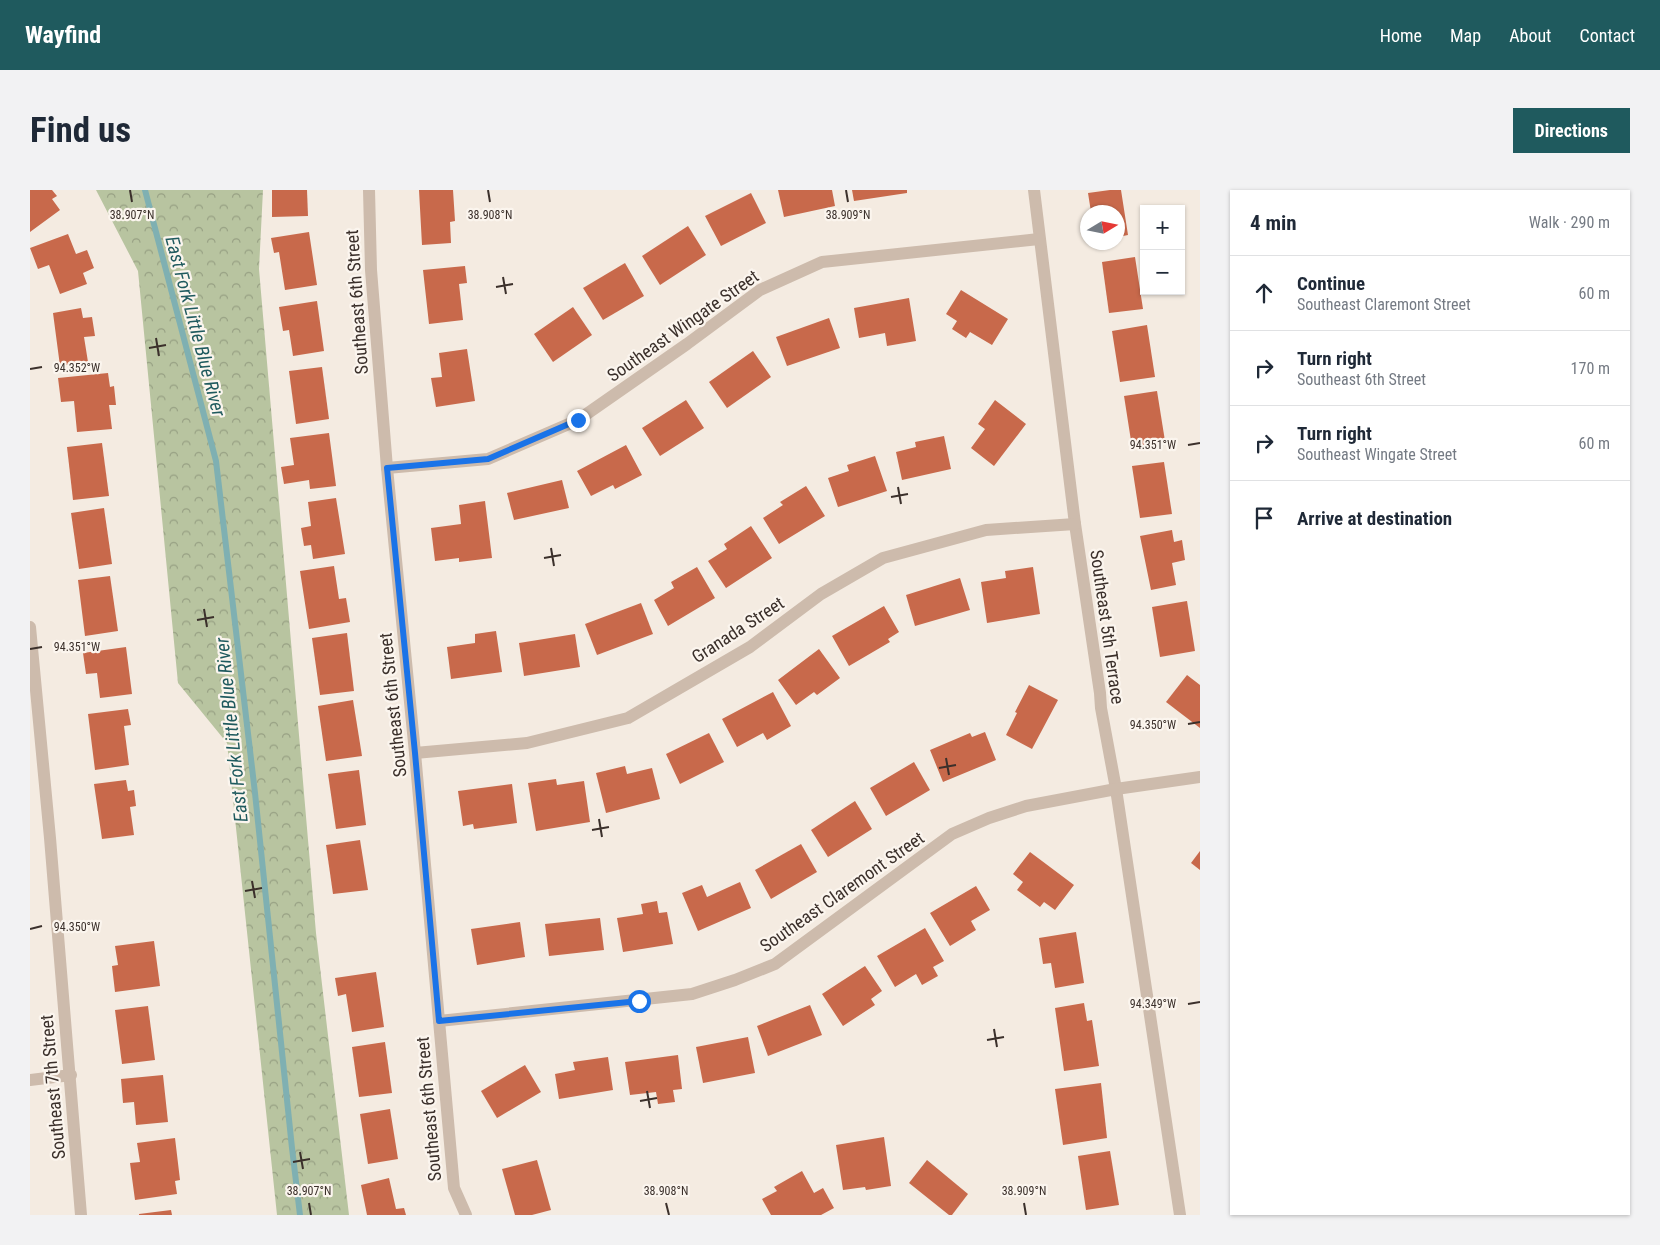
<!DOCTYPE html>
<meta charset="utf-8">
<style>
:root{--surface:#fff;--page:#f2f2f3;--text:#1f2937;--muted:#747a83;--line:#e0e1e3;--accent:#1f5a5e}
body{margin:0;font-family:"Roboto Condensed",sans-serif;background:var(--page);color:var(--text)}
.controls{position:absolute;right:15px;top:15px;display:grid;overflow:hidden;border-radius:0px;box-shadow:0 1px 4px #0004}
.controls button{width:45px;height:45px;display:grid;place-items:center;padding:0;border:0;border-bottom:1px solid var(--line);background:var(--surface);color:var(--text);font:25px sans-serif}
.compass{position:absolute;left:1050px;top:15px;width:45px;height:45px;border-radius:50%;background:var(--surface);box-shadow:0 1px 4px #0004;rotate:80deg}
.stop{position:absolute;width:15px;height:15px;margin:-11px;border:4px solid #1a73e8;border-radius:50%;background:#fff}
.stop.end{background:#1a73e8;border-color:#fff;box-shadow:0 1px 5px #0008}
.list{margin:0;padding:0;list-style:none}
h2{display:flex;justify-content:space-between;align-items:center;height:65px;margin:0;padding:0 20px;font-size:21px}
h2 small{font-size:16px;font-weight:400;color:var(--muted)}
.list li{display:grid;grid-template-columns:32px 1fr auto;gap:15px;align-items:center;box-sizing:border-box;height:75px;padding:0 20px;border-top:1px solid var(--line)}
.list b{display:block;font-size:19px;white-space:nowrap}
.list p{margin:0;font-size:16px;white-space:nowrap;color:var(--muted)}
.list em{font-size:16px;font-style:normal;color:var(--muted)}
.icon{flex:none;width:28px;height:28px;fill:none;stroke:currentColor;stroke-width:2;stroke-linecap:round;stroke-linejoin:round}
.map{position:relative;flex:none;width:1170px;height:1025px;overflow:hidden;border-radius:0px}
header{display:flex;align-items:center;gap:30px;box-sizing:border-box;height:70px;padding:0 25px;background:var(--accent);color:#fff}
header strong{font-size:24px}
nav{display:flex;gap:28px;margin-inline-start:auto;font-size:18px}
.intro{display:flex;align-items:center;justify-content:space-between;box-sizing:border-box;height:120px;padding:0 30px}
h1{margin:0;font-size:35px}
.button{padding:12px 22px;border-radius:0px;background:var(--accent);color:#fff;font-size:18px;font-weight:700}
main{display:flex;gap:30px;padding:0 30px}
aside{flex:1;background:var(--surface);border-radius:0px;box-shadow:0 1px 4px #0004}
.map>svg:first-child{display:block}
</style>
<header>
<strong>Wayfind</strong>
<nav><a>Home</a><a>Map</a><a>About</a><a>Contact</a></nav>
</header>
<div class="intro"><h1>Find us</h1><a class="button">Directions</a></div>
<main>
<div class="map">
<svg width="1170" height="1025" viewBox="0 0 1170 1025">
<defs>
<pattern id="forest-crowns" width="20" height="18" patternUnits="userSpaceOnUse" patternTransform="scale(1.25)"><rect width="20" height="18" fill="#b8c4a0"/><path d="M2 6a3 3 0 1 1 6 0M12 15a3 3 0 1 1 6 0" fill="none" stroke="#97a083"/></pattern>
</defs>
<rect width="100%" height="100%" fill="#f4ebe1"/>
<path fill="url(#forest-crowns)" d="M 66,0 L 233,0 L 229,79 L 286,743 L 319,1025 L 247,1025 L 197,553 L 148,493 L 108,81 Z"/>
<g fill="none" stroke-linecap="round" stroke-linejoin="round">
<path stroke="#7fb0b2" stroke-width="6" d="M 115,0 L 186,271 L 225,603 L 262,958 L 270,1025"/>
</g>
<g fill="#c8694b">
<path d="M 0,0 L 22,0 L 27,6 L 22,9 L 30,20 L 0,42 Z"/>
<path d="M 242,0 L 277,0 L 278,26 L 242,27 Z"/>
<path d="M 389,0 L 423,0 L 425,31 L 420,32 L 421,53 L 392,55 Z"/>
<path d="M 748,0 L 802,0 L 805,16 L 754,27 Z"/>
<path d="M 822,0 L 877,0 L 877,3 L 824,11 Z"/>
<path d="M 1080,0 L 1091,0 L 1098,45 L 1088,47 L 1088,22 L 1061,22 L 1058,3 Z"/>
<path d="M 721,3 L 736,33 L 691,56 L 675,26 Z"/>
<path d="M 658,36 L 676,65 L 630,95 L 612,66 Z"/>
<path d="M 279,42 L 287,95 L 255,100 L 249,62 L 244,63 L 241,48 Z"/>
<path d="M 38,44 L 46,64 L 57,60 L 64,78 L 53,83 L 57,94 L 30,104 L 19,75 L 8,79 L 0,58 Z"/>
<path d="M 1105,67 L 1113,119 L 1079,123 L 1072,72 Z"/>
<path d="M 595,73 L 614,106 L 573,130 L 553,98 Z"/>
<path d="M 435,76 L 437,93 L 429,94 L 433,130 L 399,134 L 393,80 Z"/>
<path d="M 931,100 L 978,129 L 962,155 L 940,142 L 936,148 L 922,139 L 927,131 L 916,124 Z"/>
<path d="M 879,108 L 886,151 L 857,156 L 855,143 L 829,148 L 824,118 Z"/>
<path d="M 287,111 L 294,161 L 263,166 L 259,140 L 253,141 L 249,117 Z"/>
<path d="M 543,117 L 562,145 L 523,172 L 504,144 Z"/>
<path d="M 51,118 L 53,128 L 62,127 L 65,146 L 54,147 L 58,172 L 30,176 L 23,123 Z"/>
<path d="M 799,128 L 810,158 L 757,176 L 746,147 Z"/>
<path d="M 1117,135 L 1125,187 L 1090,192 L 1082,141 Z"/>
<path d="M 437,159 L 445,211 L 406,217 L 401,188 L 412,187 L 409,163 Z"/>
<path d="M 723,161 L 741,187 L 697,218 L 679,192 Z"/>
<path d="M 292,177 L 299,229 L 266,234 L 259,181 Z"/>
<path d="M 78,183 L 80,197 L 84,196 L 86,215 L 79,215 L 82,239 L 47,242 L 44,211 L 31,212 L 28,188 Z"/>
<path d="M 1127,201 L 1135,251 L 1102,257 L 1094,206 Z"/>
<path d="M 656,210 L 674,238 L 630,266 L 612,238 Z"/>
<path d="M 965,210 L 996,234 L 964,276 L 941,258 L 955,239 L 948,234 Z"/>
<path d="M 299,243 L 306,296 L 280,299 L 279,290 L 254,294 L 251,277 L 264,275 L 260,248 Z"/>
<path d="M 914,246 L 921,279 L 872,290 L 866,262 L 886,257 L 885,252 Z"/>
<path d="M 72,253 L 79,306 L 43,310 L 37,257 Z"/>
<path d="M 596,255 L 612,285 L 585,299 L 583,295 L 561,306 L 547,281 Z"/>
<path d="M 845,266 L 857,301 L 808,317 L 798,288 L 819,281 L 817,275 Z"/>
<path d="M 1134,272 L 1142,324 L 1110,328 L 1102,276 Z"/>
<path d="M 532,290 L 539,318 L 484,330 L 477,303 Z"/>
<path d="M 776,296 L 795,326 L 749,354 L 733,328 L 753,315 L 750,312 Z"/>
<path d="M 306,308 L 315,364 L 283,369 L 281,355 L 274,356 L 271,338 L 281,336 L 278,312 Z"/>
<path d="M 455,311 L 462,368 L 429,372 L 429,368 L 405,371 L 401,338 L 431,334 L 429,315 Z"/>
<path d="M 74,318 L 82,374 L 49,379 L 41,323 Z"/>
<path d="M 721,336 L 742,368 L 696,398 L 678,371 L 697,359 L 694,354 Z"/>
<path d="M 1142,340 L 1144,352 L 1152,350 L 1155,370 L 1142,373 L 1146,395 L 1121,400 L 1110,346 Z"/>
<path d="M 304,376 L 309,409 L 316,408 L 320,432 L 279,439 L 270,381 Z"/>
<path d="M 667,377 L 685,408 L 638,436 L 624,410 L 644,398 L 641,392 Z"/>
<path d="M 1003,377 L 1010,424 L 957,433 L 951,392 L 976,388 L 975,381 Z"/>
<path d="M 80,386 L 88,441 L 55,446 L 48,390 Z"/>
<path d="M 930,388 L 940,420 L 885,436 L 876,405 Z"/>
<path d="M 1157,411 L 1165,461 L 1130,467 L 1122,417 Z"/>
<path d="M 611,413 L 623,444 L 567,465 L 555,434 Z"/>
<path d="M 854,416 L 869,442 L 858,449 L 860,452 L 819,476 L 802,446 Z"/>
<path d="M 466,441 L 472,482 L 421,489 L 417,457 L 445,453 L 445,444 Z"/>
<path d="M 317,443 L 324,501 L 290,505 L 282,448 Z"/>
<path d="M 545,444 L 550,477 L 494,486 L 489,453 Z"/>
<path d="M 96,457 L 102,504 L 70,508 L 67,483 L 56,484 L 53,463 Z"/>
<path d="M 789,459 L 810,488 L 787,505 L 784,502 L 766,515 L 748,490 Z"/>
<path d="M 1157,485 L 1170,495 L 1170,538 L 1136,512 Z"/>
<path d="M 999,495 L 1028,510 L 1002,559 L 976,545 L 987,523 L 985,522 Z"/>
<path d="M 743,502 L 761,536 L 737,550 L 733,543 L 707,557 L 692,529 Z"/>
<path d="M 323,510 L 332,566 L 296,571 L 288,516 Z"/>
<path d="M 98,519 L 101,535 L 94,536 L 99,575 L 65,580 L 58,524 Z"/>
<path d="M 955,542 L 966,570 L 913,592 L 900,560 L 940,543 L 942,547 Z"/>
<path d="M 679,543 L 694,572 L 650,594 L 636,564 Z"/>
<path d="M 884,572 L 900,600 L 856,626 L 840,598 Z"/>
<path d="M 595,576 L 597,584 L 622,578 L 630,609 L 576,623 L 566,583 Z"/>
<path d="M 329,580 L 336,635 L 306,639 L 298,584 Z"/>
<path d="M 526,589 L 527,595 L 554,591 L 560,632 L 506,641 L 498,593 Z"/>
<path d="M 96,590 L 98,601 L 104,600 L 106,616 L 100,617 L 104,645 L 72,649 L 64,594 Z"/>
<path d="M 482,594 L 487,633 L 444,639 L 443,634 L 433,636 L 428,601 Z"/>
<path d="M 825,611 L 842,639 L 798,667 L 781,640 Z"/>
<path d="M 330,650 L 338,700 L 303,704 L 296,655 Z"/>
<path d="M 771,654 L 787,682 L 741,709 L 725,680 Z"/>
<path d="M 1170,661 L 1170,680 L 1161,673 Z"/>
<path d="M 1000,662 L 1044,695 L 1025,720 L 1014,712 L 1010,717 L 987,700 L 993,692 L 983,684 Z"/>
<path d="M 710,692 L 721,718 L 668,741 L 652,703 L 672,695 L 677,707 Z"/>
<path d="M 946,696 L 960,720 L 941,731 L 946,740 L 920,756 L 900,723 Z"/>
<path d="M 627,711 L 629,723 L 637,722 L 643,754 L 593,762 L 587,728 L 613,724 L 611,714 Z"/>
<path d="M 570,728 L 574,760 L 519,766 L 515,734 Z"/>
<path d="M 490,732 L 495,767 L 447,775 L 441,739 Z"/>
<path d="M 895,738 L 914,771 L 903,777 L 908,786 L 892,795 L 886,784 L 865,797 L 847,766 Z"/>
<path d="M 1046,742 L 1054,793 L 1025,798 L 1021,773 L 1013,774 L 1009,748 Z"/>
<path d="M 124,751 L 130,796 L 85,802 L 82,776 L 88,775 L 85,756 Z"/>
<path d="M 835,776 L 852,801 L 841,809 L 845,815 L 813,836 L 792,804 Z"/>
<path d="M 346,782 L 354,837 L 322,842 L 316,804 L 308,806 L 305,788 Z"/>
<path d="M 1054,813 L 1057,831 L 1062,830 L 1069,876 L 1034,881 L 1025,818 Z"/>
<path d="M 780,815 L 792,845 L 738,866 L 727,836 Z"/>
<path d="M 118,816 L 125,870 L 92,874 L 85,820 Z"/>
<path d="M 718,847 L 725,883 L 673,893 L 666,857 Z"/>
<path d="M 355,852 L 362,903 L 329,907 L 322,857 Z"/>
<path d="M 648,865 L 652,899 L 643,900 L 645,912 L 628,914 L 626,902 L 600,905 L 595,872 Z"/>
<path d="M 578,867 L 583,900 L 529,909 L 525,884 L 545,880 L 543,872 Z"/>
<path d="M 495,875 L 511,902 L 467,928 L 451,901 Z"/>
<path d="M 133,885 L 138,932 L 106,935 L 104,912 L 93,913 L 91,889 Z"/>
<path d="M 1071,893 L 1077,948 L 1033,955 L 1025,899 Z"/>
<path d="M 360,919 L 368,969 L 338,974 L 330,924 Z"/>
<path d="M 854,947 L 861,996 L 836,1000 L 835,997 L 813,1000 L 806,955 Z"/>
<path d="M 145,948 L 150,990 L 145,991 L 147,1004 L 105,1010 L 100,973 L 110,972 L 107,953 Z"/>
<path d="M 1080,961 L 1089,1015 L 1056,1020 L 1048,966 Z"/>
<path d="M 507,970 L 521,1020 L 502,1025 L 485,1025 L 472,979 Z"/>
<path d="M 897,970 L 938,1004 L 922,1025 L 919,1025 L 879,993 Z"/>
<path d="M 772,981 L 784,1003 L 793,998 L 804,1018 L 791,1025 L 741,1025 L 732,1009 L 747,1001 L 744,997 Z"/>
<path d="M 359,988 L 366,1019 L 374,1018 L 376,1025 L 337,1025 L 331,995 Z"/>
<path d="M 141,1020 L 142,1025 L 109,1025 L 109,1024 Z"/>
</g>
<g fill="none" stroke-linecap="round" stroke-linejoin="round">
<g stroke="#cdbbac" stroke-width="12">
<path d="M 339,0 L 341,80 L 357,278 L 385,563 L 424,998 L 436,1025"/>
<path d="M 1004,0 L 1045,334 L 1070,503 L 1071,518 L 1086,599 L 1150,1025"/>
<path d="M 357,278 L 458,269 L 548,230 L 657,154 L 730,100 L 792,72 L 1009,49"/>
<path d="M 0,437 L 20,648 L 51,1025"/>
<path d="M 385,563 L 497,553 L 598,528 L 720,457 L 791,404 L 853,368 L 956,340 L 1045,334"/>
<path d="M 409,831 L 662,804 L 705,790 L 745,774 L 922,644 L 959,628 L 996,616 L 1086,599 L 1170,587"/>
<path d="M 0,890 L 41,885"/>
</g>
</g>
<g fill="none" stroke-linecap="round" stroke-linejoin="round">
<path stroke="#1a73e8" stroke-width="6" d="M 548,230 L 458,269 L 357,278 L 385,563 L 409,831 L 609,811"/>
</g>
<path fill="none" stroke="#3b302b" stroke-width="2" d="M 100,0 L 102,12M 458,0 L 460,12M 816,0 L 818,12M 473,87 L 476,104M 466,97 L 483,94M 126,148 L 129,166M 119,158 L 136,155M 0,179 L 12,177M 1158,255 L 1170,253M 868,297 L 871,314M 861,307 L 878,304M 521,358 L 524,376M 514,368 L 531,365M 174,419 L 177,437M 167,430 L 184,427M 0,459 L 12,457M 1158,534 L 1170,532M 916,568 L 919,585M 909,578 L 926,575M 569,629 L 572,647M 562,640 L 579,637M 222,691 L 225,708M 215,701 L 232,698M 0,739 L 12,736M 1158,814 L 1170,812M 964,839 L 967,857M 957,850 L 974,847M 617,901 L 620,918M 610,911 L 627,908M 270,962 L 273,979M 263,972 L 280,969M 279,1013 L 281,1025M 636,1013 L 639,1025M 994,1013 L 996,1025"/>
<g text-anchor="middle" stroke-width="4.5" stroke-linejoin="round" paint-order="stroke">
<g font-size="18" fill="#3b302b" stroke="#fbf5ee">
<text transform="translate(327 112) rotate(-94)" y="6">Southeast 6th Street</text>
<text transform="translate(653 136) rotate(-35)" y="6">Southeast Wingate Street</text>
<text transform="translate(1077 437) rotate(82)" y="6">Southeast 5th Terrace</text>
<text transform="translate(708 440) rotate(-33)" y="6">Granada Street</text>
<text transform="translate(363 515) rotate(-96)" y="6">Southeast 6th Street</text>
<text transform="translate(812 702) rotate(-35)" y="6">Southeast Claremont Street</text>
<text transform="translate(23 897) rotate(-95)" y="6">Southeast 7th Street</text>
<text transform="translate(399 919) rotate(-95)" y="6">Southeast 6th Street</text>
</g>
<g font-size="19" font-style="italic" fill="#1f5a5e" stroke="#fbf5ee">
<text transform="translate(166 136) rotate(75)" y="7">East Fork Little Blue River</text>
<text transform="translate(201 540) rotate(-96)" y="7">East Fork Little Blue River</text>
</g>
</g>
<g font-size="12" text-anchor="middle" fill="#3b302b" stroke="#fbf5ee" stroke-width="4.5" stroke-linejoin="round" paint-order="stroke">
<text x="102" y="29">38.907°N</text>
<text x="460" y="29">38.908°N</text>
<text x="818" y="29">38.909°N</text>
<text x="47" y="182">94.352°W</text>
<text x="1123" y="259">94.351°W</text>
<text x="47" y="461">94.351°W</text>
<text x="1123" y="539">94.350°W</text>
<text x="47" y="741">94.350°W</text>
<text x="1123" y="818">94.349°W</text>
<text x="279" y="1005">38.907°N</text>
<text x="636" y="1005">38.908°N</text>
<text x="994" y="1005">38.909°N</text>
</g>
</svg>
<div class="controls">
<button>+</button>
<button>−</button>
</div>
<svg class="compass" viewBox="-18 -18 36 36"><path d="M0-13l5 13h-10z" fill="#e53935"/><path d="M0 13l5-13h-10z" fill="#747a83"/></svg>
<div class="stop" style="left:609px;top:811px"></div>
<div class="stop end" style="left:548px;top:230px"></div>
</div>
<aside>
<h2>4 min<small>Walk · 290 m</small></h2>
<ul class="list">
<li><svg class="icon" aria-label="ahead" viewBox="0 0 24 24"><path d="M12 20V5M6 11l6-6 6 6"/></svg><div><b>Continue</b><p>Southeast Claremont Street</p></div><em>60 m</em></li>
<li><svg class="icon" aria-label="right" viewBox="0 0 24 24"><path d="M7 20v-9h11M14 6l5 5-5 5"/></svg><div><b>Turn right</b><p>Southeast 6th Street</p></div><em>170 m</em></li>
<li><svg class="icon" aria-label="right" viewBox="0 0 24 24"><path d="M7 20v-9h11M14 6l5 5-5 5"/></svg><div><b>Turn right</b><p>Southeast Wingate Street</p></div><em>60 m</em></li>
<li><svg class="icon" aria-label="arrive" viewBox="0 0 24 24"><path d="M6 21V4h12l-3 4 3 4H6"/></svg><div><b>Arrive at destination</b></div></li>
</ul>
</aside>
</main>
